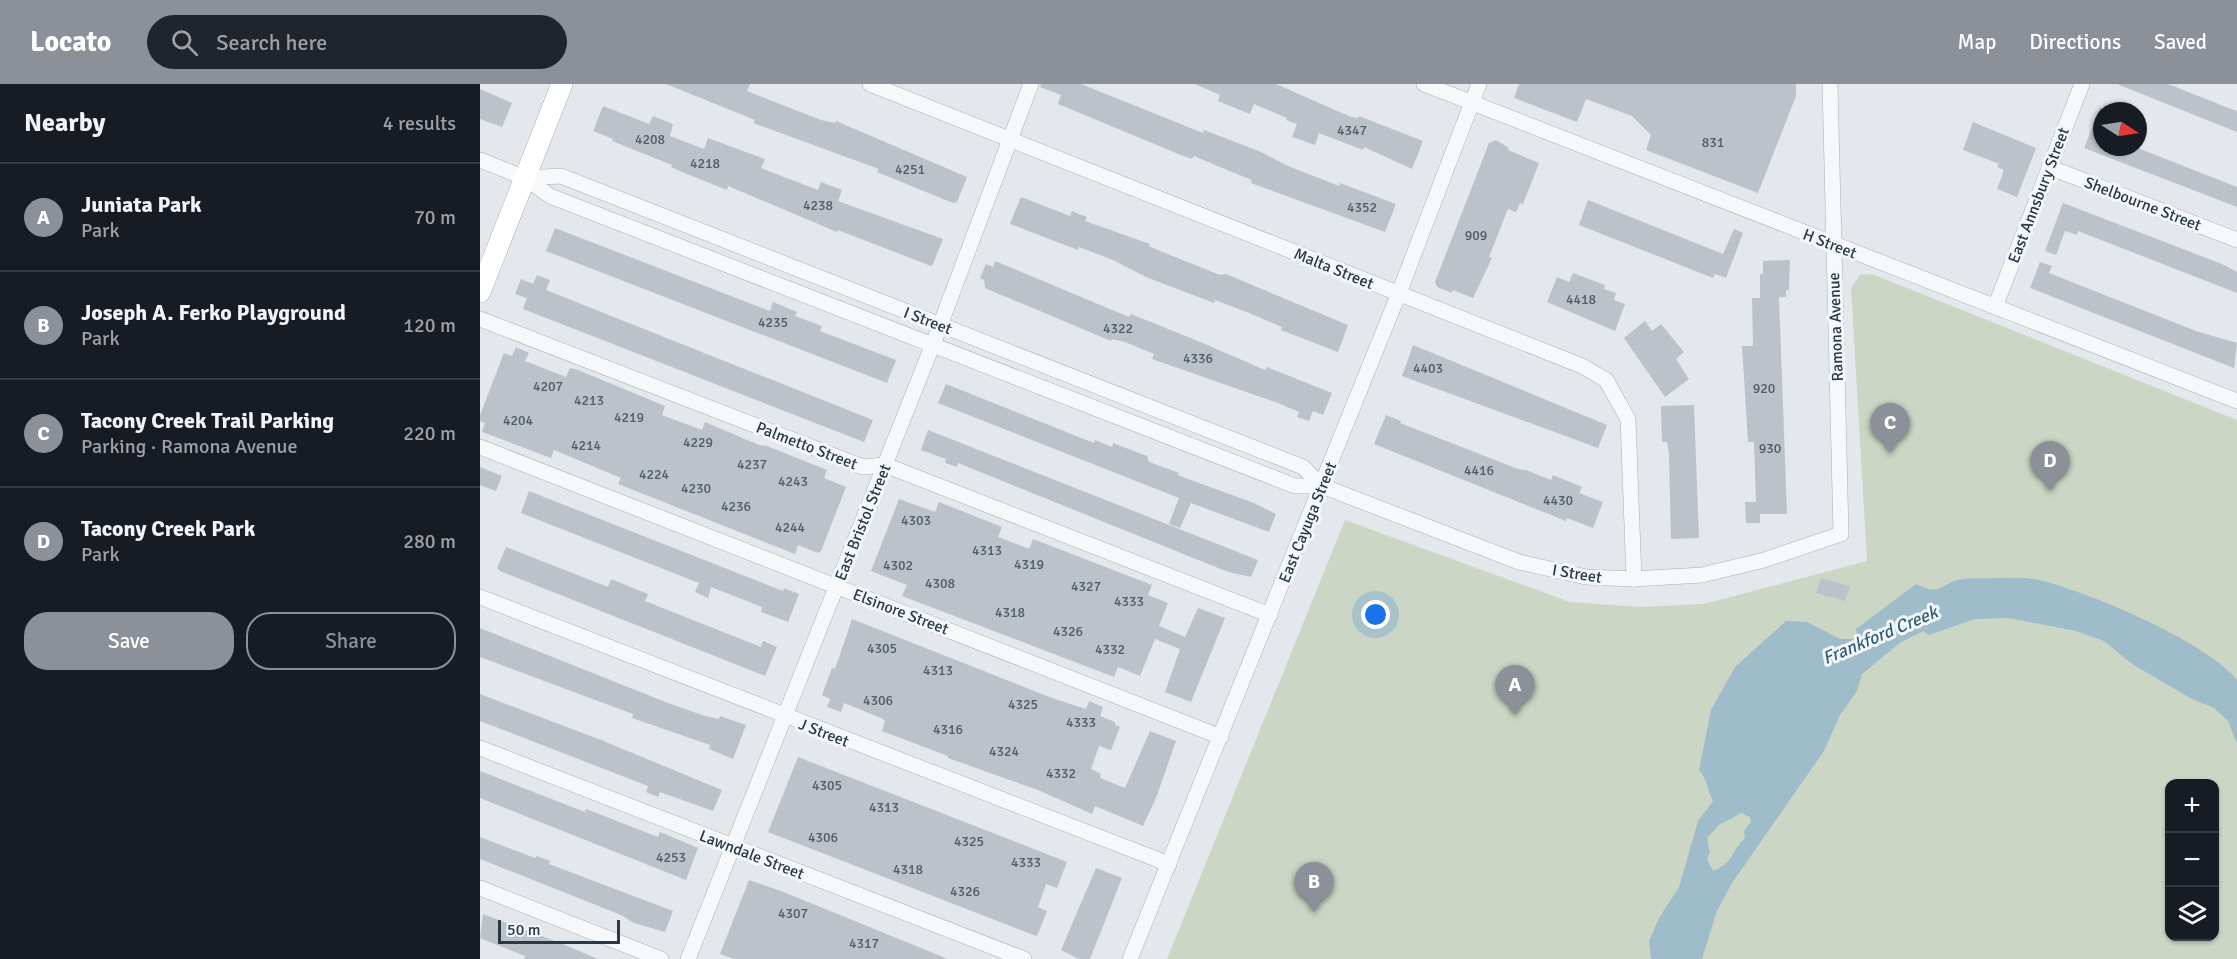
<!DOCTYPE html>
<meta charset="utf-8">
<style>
:root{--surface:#171b24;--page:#20242c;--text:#f1f3f6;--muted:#9ea1a6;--line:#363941;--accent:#8c9099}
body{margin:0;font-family:Signika,sans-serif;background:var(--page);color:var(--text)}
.controls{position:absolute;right:18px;bottom:18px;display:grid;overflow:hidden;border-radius:12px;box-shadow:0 2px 4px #0004}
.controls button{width:54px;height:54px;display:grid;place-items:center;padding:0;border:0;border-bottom:2px solid var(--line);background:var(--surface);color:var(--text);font:30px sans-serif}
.compass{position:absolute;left:1613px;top:18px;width:54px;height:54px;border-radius:50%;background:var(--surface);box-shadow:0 2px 4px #0004;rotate:102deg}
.scale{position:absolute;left:18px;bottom:15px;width:122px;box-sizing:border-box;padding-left:6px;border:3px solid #2b3944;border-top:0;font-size:16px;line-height:21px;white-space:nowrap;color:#2b3944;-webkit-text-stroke:4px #f4f7f9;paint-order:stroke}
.you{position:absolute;left:896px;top:531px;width:21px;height:21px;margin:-15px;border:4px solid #fff;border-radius:50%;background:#1a73e8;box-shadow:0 0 0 9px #1a73e833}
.badge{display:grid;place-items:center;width:39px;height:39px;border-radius:50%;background:var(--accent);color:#fff;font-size:20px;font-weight:700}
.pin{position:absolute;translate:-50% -50px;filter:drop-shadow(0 2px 3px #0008)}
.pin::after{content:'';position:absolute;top:32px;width:21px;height:18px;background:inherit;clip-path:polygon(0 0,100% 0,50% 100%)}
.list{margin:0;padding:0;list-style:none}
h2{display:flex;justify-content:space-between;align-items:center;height:78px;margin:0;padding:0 24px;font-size:26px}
h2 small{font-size:20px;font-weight:400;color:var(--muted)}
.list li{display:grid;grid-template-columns:39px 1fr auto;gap:18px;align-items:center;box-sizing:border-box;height:108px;padding:0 24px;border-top:2px solid var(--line)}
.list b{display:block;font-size:22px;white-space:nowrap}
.list p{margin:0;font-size:20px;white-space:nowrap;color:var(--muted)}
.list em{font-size:20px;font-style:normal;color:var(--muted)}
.actions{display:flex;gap:12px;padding:18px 24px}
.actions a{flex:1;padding:14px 0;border:2px solid var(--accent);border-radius:24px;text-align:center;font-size:21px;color:var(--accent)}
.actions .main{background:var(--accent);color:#fff}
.icon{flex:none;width:33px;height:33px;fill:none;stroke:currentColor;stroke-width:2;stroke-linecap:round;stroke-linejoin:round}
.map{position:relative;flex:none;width:1757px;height:875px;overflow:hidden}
header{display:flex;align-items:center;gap:36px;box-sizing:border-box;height:84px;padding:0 30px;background:var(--accent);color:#fff}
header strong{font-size:28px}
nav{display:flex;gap:33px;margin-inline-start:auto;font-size:21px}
.search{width:420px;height:54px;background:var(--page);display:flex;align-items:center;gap:15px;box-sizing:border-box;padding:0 21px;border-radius:33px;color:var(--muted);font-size:22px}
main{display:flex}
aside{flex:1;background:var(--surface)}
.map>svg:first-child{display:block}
</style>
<header>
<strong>Locato</strong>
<div class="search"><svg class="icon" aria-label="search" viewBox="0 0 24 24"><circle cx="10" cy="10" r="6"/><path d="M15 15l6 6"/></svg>Search here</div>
<nav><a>Map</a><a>Directions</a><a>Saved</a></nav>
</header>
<main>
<aside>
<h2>Nearby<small>4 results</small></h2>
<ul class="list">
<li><span class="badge">A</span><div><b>Juniata Park</b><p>Park</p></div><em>70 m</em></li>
<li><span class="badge">B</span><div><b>Joseph A. Ferko Playground</b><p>Park</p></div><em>120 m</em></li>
<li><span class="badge">C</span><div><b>Tacony Creek Trail Parking</b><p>Parking · Ramona Avenue</p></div><em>220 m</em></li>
<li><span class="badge">D</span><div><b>Tacony Creek Park</b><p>Park</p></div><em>280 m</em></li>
</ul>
<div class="actions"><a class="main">Save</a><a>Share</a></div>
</aside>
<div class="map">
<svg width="1757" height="875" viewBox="0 0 1757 875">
<rect width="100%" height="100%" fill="#e4e8ec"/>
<path fill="#ccd6c5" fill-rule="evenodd" d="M 1392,190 L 1757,336 L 1757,875 L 687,875 L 865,436 L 1090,518 L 1160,523 L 1224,520 L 1387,477 L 1371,204 L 1380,191 ZM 1690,700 L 1734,700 L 1734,852 L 1690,852 Z"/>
<path fill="#9fbccb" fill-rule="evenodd" d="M 1513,494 C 1526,494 1541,493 1554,495 C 1603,505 1726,557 1757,596 L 1757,660 L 1748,637 L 1734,624 L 1712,615 L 1652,580 L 1624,557 L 1596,547 L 1528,534 L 1495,535 L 1449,551 L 1443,547 L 1421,558 L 1382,590 L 1377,607 L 1360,631 L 1344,667 L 1252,799 L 1237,827 L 1222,875 L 1171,875 L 1169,857 L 1179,834 L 1199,803 L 1218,737 L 1233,717 C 1227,705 1228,697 1219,686 L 1231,626 L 1255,583 L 1306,537 L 1327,538 L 1360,555 L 1377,555 L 1376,545 L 1436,500 C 1456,510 1457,505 1474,497 C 1485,493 1502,495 1513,494 ZM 1261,729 L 1270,733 L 1271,738 L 1264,747 L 1265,754 C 1251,767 1254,779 1233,787 L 1227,775 L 1230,768 L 1227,754 L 1239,741 Z"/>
<g fill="#bbc2c9">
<path d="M 186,0 L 270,0 L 267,7 L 341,36 L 355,39 L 356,37 L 487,93 L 477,118 L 473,119 L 397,88 L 399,85 L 273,39 L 275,36 Z"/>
<path d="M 561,0 L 601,0 L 723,49 L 724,46 L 781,68 L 808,82 L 859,102 L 860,99 L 916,120 L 905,148 L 771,99 L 772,96 L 747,86 L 714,72 L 712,75 L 701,71 L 578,20 L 581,11 L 560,3 Z"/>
<path d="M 715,0 L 796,0 L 871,33 L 878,34 L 879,32 L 943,57 L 932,85 L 884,63 L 883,66 L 839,49 L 835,61 L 812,53 L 817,40 L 806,36 L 807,34 L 774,20 L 770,30 L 738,17 L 740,11 Z"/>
<path d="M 1039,0 L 1316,0 L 1316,12 L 1278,109 L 1166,66 L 1171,51 L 1152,32 L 1106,15 L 1097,38 L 1034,14 Z"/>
<path d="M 1637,0 L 1688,0 L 1751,25 L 1757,27 L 1757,48 Z"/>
<path d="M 0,5 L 32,19 L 22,43 L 0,35 Z"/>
<path d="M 123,22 L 169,40 L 173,32 L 193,40 L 190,52 L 224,65 L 228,54 L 285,75 L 281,84 L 338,106 L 341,98 L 362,106 L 358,117 L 463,155 L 453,180 L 451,182 L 358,146 L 357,148 L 248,102 L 247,106 L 202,88 L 191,83 L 192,81 L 132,57 L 133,55 L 113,47 Z"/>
<path d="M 1621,22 L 1622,63 L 1655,63 L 1757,103 L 1757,123 L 1604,64 Z"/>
<path d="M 1493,38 L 1556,64 L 1537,113 L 1517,105 L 1524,86 L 1517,83 L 1519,80 L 1483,66 Z"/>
<path d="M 1016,56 L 1029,64 L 1028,66 L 1059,79 L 1043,120 L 1040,119 L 1036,128 L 1028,125 L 1009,173 L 1012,174 L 993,214 L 973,206 L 972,209 L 957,203 L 955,198 L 1009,59 Z"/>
<path d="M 541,113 L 590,132 L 592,127 L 599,130 L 607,133 L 605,137 L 670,160 L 669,162 L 680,167 L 740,191 L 746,190 L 868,241 L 858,268 L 801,246 L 802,243 L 769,229 L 735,216 L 734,219 L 666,193 L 633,176 L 599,163 L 598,166 L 530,140 Z"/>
<path d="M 1108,116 L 1243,170 L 1254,145 L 1263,149 L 1246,194 L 1235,190 L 1233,194 L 1099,141 Z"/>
<path d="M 1583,119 L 1742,180 L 1757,188 L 1757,209 L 1598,147 L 1597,151 L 1585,147 L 1576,171 L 1565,167 Z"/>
<path d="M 75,144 L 290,227 L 293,218 L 317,228 L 315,232 L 342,242 L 340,247 L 416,276 L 407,299 L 66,167 Z"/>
<path d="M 1310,176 L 1309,206 L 1306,206 L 1306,213 L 1299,213 L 1307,430 L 1280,430 L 1280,439 L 1266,439 L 1265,418 L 1276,418 L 1274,358 L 1268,358 L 1262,262 L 1273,262 L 1272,214 L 1280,214 L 1280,190 L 1283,190 L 1283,177 Z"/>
<path d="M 515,177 L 649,233 L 651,230 L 718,257 L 785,286 L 787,283 L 852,309 L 843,331 L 833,327 L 829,337 L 817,333 L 819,328 L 798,319 L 672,275 L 674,270 L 645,258 L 632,255 L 631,257 L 505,204 L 504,196 L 500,194 L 506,180 L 513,183 Z"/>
<path d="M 1560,178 L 1572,182 L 1569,189 L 1716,247 L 1757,259 L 1754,284 L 1550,204 Z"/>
<path d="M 1093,189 L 1125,201 L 1124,205 L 1136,209 L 1134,216 L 1145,220 L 1135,247 L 1067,218 L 1077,193 L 1089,198 Z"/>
<path d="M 57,191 L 70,196 L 66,206 L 393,336 L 384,358 L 43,225 L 47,214 L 35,210 L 41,195 L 53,200 Z"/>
<path d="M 1165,237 L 1172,247 L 1181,240 L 1204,268 L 1196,275 L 1209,295 L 1185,313 L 1144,254 Z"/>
<path d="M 933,261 L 1127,341 L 1118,364 L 922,292 Z"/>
<path d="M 36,263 L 49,269 L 45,277 L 86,293 L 90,284 L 98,286 L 185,322 L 182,331 L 222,346 L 225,338 L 279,361 L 287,362 L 347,386 L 344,394 L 366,403 L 341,467 L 338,469 L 318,461 L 315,470 L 138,400 L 141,394 L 74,366 L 71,374 L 2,348 L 5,339 L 0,337 L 0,331 L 24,269 L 32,272 Z"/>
<path d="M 466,300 L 614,359 L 615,356 L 632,363 L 633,359 L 667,372 L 669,378 L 699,389 L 697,391 L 774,419 L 796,430 L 789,448 L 711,419 L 700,444 L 689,440 L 699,414 L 458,319 Z"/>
<path d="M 1214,321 L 1219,454 L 1191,455 L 1189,369 L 1187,358 L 1182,358 L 1181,322 Z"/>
<path d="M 906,331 L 921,337 L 920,339 L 1038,385 L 1046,386 L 1071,396 L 1073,391 L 1102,403 L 1099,409 L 1123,418 L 1113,444 L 1087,434 L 1086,437 L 894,360 Z"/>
<path d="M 448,346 L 778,476 L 771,493 L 748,488 L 478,379 L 477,383 L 465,379 L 466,375 L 441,366 Z"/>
<path d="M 0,383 L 22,392 L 16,407 L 0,401 Z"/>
<path d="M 49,407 L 303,507 L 304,504 L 319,510 L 308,538 L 281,528 L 282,523 L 231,503 L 228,514 L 215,508 L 219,499 L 41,429 Z"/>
<path d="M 419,415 L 455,428 L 459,418 L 522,443 L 518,453 L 534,459 L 549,465 L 553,455 L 672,501 L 668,511 L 688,519 L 679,542 L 705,553 L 718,524 L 745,534 L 711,618 L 685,608 L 700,565 L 675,555 L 660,592 L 638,583 L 634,593 L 422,512 L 427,501 L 391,487 Z"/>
<path d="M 26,463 L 128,503 L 131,495 L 168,510 L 165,517 L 281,563 L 283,557 L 297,563 L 285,592 L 20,487 L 17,484 Z"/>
<path d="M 1341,494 L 1370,502 L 1365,517 L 1336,509 Z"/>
<path d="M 372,535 L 572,614 L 606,625 L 609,617 L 623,623 L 620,632 L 635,638 L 635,641 L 640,643 L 631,666 L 619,662 L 611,685 L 621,690 L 620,694 L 645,704 L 670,647 L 696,657 L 676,714 L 663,742 L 615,722 L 612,730 L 558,706 L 468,674 L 468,672 L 402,647 L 405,637 L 401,634 L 364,619 L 361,628 L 347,623 L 350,615 L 342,611 L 352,584 L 355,585 Z"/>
<path d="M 0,544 L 188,619 L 225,632 L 239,635 L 240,632 L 266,641 L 253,675 L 229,665 L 230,661 L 152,634 L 153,630 L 0,573 Z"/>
<path d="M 0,610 L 121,656 L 242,706 L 233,727 L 180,708 L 178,713 L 166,708 L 168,702 L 0,637 Z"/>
<path d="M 318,673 L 587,778 L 577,804 L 566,800 L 558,823 L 567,827 L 558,850 L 556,852 L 288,748 Z"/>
<path d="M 0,687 L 105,728 L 106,725 L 178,753 L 180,748 L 218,764 L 206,796 L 0,714 Z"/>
<path d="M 0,753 L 55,774 L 56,772 L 70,777 L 69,780 L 193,827 L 185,848 L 154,839 L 141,831 L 0,775 Z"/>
<path d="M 616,784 L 642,794 L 610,875 L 599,875 L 581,866 Z"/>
<path d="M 269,796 L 301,807 L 468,875 L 254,875 L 240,870 Z"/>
<path d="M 3,830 L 83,860 L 118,875 L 44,875 L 45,872 L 0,854 Z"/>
</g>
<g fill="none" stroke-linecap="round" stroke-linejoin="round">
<g stroke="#a9b0b6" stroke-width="16">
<g id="street">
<path d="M 390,0 L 1102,282 L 1126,296 L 1148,335 L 1154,495"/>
<path d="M 944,0 L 1757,317"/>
<path d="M 0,76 L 45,94 L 70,112 L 815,402 L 842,402 L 1039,478 L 1106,493 L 1154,495 L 1222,491 L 1284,476 L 1361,450 L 1350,0"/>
<path d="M 1569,83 L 1757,156"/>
<path d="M 45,94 L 81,92 L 823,383 L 842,402"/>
<path d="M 1515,223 L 1602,0"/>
<path d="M 0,235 L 383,383 L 405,381 L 790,531"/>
<path d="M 0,363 L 741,653"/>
<path d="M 0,513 L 689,780"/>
<path d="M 0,664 L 544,875"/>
<path d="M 0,804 L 181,875"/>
<path d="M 208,875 L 453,260 L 551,0"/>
<path d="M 650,875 L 919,209 L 999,0"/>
</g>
</g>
<g stroke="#a9b0b6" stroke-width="22">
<path id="secondary" d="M 0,208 L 82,0"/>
</g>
<use href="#street" stroke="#f7f8fa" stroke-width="15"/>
<use href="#secondary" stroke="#fff" stroke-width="21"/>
</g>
<g text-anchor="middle" stroke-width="6" stroke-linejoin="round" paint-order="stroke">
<g font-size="14" fill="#4f5b65">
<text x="872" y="51">4347</text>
<text x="170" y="60">4208</text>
<text x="1233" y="63">831</text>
<text x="225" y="84">4218</text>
<text x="430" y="90">4251</text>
<text x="338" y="126">4238</text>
<text x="882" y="128">4352</text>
<text x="996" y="156">909</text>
<text x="1101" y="220">4418</text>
<text x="293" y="243">4235</text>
<text x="638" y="249">4322</text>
<text x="718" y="279">4336</text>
<text x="948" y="289">4403</text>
<text x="68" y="307">4207</text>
<text x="1284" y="309">920</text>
<text x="109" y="321">4213</text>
<text x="149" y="338">4219</text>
<text x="38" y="341">4204</text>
<text x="218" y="363">4229</text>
<text x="106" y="366">4214</text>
<text x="1290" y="369">930</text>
<text x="272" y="385">4237</text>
<text x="999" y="391">4416</text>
<text x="174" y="395">4224</text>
<text x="313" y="402">4243</text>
<text x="216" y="409">4230</text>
<text x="1078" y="421">4430</text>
<text x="256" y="427">4236</text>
<text x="436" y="441">4303</text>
<text x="310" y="448">4244</text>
<text x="507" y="471">4313</text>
<text x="549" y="485">4319</text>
<text x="418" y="486">4302</text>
<text x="460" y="504">4308</text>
<text x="606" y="507">4327</text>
<text x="649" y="522">4333</text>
<text x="530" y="533">4318</text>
<text x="588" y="552">4326</text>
<text x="402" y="569">4305</text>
<text x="630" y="570">4332</text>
<text x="458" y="591">4313</text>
<text x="398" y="621">4306</text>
<text x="543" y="625">4325</text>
<text x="601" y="643">4333</text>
<text x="468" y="650">4316</text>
<text x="524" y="672">4324</text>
<text x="581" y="694">4332</text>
<text x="347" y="706">4305</text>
<text x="404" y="728">4313</text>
<text x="343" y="758">4306</text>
<text x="489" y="762">4325</text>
<text x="191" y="778">4253</text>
<text x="546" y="783">4333</text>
<text x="428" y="790">4318</text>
<text x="485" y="812">4326</text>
<text x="313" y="834">4307</text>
<text x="384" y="864">4317</text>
</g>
<g font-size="16" fill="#2b3944" stroke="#f4f7f9">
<text transform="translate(1558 111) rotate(-69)" y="6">East Annsbury Street</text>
<text transform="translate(1663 119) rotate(21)" y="6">Shelbourne Street</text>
<text transform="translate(1350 159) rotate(21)" y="6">H Street</text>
<text transform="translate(854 184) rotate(22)" y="6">Malta Street</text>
<text transform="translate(448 236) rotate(21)" y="6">I Street</text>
<text transform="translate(1355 243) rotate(-92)" y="6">Ramona Avenue</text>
<text transform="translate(327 361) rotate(21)" y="6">Palmetto Street</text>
<text transform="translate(382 438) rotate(-68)" y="6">East Bristol Street</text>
<text transform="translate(827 438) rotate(-68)" y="6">East Cayuga Street</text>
<text transform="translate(1097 489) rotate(9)" y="6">I Street</text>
<text transform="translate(421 527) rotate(21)" y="6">Elsinore Street</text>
<text transform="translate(344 648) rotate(21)" y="6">J Street</text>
<text transform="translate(272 770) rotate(21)" y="6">Lawndale Street</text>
</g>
<g font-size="18" font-style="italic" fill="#345f79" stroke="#f4f7f9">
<text transform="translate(1400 551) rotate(-23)" y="6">Frankford Creek</text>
</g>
</g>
</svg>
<div class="controls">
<button>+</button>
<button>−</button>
<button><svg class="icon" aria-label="layers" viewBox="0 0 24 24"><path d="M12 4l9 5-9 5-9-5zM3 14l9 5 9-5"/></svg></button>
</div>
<svg class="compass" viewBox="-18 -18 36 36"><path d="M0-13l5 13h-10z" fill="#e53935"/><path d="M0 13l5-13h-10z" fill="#9ea1a6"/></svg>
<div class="scale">50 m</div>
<div class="you"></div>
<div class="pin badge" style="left:1035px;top:631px">A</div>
<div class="pin badge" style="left:834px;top:828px">B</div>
<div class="pin badge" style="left:1410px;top:369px">C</div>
<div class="pin badge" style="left:1570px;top:407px">D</div>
</div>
</main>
